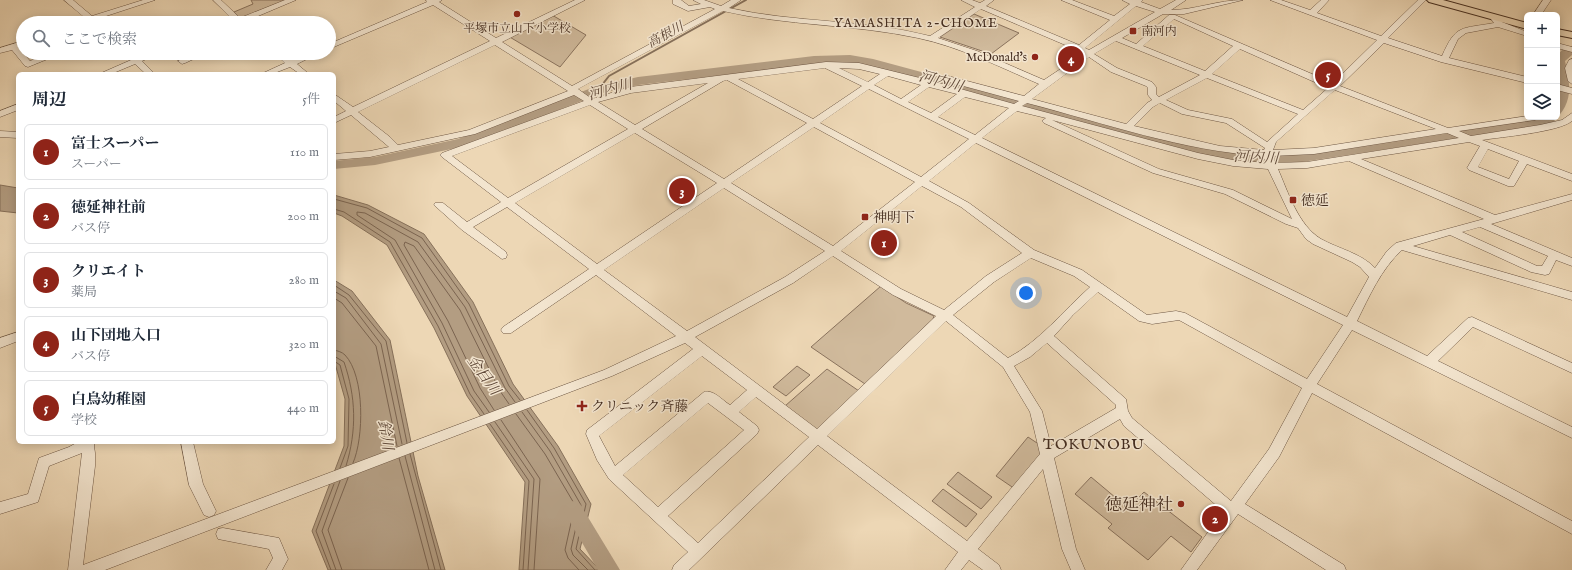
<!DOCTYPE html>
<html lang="ja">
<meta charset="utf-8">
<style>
:root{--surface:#fff;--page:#f2f2f3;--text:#1f2937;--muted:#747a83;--line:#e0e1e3;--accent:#8f2418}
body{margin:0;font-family:"IM FELL English","Noto Serif JP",serif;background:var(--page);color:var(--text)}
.controls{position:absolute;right:12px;top:12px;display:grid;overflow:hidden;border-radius:6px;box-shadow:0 2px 10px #0003}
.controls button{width:36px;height:36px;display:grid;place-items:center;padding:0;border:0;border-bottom:1px solid var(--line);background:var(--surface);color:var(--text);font:20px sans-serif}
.you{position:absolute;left:1026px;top:293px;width:14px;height:14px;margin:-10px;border:3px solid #fff;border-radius:50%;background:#1a73e8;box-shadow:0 0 0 6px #1a73e833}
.badge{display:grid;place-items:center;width:26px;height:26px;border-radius:50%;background:var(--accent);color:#fff;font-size:13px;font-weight:700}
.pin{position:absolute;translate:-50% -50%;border:2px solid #fff;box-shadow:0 1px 4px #0006}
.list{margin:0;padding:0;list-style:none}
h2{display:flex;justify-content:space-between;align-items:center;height:52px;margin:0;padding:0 16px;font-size:17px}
h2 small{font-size:13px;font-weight:400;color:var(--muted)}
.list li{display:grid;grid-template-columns:26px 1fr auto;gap:12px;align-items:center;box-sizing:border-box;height:56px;margin:0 8px 8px;padding:0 8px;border:1px solid var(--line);border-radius:6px}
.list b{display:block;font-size:15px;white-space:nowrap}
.list p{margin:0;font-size:13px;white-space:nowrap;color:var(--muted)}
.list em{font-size:13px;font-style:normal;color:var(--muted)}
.icon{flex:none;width:22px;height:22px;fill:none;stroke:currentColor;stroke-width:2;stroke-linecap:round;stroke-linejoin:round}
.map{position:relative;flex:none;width:1572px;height:570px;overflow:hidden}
.search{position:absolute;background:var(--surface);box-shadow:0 2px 10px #0003;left:16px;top:16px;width:320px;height:44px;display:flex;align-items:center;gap:10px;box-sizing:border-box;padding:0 14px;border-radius:22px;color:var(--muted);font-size:15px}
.panel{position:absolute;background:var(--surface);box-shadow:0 2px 10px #0003;left:16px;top:72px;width:320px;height:372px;border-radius:6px}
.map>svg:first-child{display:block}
</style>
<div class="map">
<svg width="1572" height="570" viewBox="0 0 1572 570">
<rect width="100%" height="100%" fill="#edd7b5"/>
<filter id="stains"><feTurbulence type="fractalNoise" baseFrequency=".005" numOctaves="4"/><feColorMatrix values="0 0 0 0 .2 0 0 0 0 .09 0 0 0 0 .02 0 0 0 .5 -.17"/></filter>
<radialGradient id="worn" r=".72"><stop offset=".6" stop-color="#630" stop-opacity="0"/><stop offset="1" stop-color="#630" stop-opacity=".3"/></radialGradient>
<g fill="#d0ba9c" stroke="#8a735e">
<path d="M 251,0 L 289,0 L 241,19 L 234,12 L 253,4 Z"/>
<path d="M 974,14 L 1019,33 L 991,54 L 940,37 Z"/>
<path d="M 552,15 L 586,35 L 560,67 L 508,36 Z"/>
<path d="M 881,286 L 906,303 L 934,316 L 933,319 L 865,384 L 811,347 Z"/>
<path d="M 797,366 L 810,375 L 786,396 L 773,387 Z"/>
<path d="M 827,369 L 859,391 L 817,430 L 785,406 Z"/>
<path d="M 1028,437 L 1040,445 L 1043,456 L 1015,489 L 996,476 Z"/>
<path d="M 958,472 L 992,497 L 981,509 L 947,484 Z"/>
<path d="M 1091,477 L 1128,508 L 1144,492 L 1202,537 L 1191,552 L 1171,536 L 1148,560 L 1108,528 L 1112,524 L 1075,494 Z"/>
<path d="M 943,489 L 977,514 L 966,527 L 932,501 Z"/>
</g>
<g fill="#b39d82" stroke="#86705a">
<path d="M 0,185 L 18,188 L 18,213 L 0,211 Z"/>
<path d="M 334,195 L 368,205 L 424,234 L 473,302 L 513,384 L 558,446 L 591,504 L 580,549 L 600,570 L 519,570 L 525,482 L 467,396 L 434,328 L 387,245 L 342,216 L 334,213 Z"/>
<path d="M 334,280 L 352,291 L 390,340 L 418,476 L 445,570 L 328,570 L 312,531 L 344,446 L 345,399 L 334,360 Z"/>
</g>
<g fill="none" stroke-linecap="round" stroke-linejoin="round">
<g stroke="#7b6450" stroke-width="1">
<path d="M 334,199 L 367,208 L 422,238 L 469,304 L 509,386 L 520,400"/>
<path d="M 334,209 L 344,212 L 390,242 L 438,326 L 470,394 L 484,414"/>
<path d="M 334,285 L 349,295 L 386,341 L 407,443"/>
<path d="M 334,291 L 346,298 L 381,344 L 402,444"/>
<path d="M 334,298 L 342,303 L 376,346 L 397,446"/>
<path d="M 334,350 C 338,351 342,352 345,355 C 365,376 364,438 353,463"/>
<path d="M 334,356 L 344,362 C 356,397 357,430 346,466"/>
<path d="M 334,361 L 340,365 L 349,399 L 348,446 L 340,468"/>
<path d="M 494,410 L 480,388 L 448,321 L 404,245 L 405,242 L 414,246 L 460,310 L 500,391 L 509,404"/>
<path d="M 527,410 L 554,448 L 586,504 L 576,549 L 595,570"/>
<path d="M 489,412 L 474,391 L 442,323 L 395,240 L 357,215 L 357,212 L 365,213 L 418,242 L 465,307 L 505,388 L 515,402"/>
<path d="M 522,412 L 550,451 L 581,505 L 571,549 L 573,555 L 588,570"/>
<path d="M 516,414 L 545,454 L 575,505 L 565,550 L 568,558 L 579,570"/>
<path d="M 501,420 L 540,479 L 534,570"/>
<path d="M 495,422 L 534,479 L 528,570"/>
<path d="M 490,424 L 529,481 L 523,570"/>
<path d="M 410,454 L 441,570"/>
<path d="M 405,456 L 435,570"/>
<path d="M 399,458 L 429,570"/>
<path d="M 331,570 L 316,531 L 334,484"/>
<path d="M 336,570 L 322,531 L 340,481"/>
<path d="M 342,570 L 328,530 L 348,478"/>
</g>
<path stroke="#86705a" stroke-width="2" d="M 598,90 L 609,76 L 746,0"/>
<g fill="#b39d82" fill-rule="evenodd">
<path d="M 1572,46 L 1572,55 L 1565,61 C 1572,90 1572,105 1551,124 L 1302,162 L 1239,162 L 1192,153 L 868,66 L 850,63 L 814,64 L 638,85 L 602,93 L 466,146 L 375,165 L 334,169 L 334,161 L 375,157 L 458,139 L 594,87 L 638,77 L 814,56 L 850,55 L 873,59 L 1193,145 L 1239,154 L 1302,154 L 1543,117 L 1557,117 L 1559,89 L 1557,56 L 1562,50 Z"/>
<path d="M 573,501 L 580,504 L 620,570 L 598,570 L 563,510 L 566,504 Z"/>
</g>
<g stroke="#6e5744" stroke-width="1">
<g id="minor">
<path d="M 64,0 L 73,0 L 92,16 L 143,0 L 155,0 L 97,19 L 98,21 L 95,23 L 90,22 L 73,23 L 85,18 Z"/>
<path d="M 213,0 L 221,0 L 240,18 L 285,0 L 296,0 L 244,22 L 245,23 L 229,23 L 233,20 Z"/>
<path d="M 426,0 L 442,0 L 439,2 L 496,38 L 575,0 L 585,0 L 502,42 L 572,86 L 715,9 L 710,7 L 688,11 L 673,4 L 673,0 L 681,0 L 689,6 L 701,4 L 693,0 L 704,0 L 721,6 L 731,0 L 741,0 L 729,8 C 795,23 864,19 930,36 L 975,7 L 961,0 L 972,0 L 980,3 L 985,0 L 994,0 L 986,6 L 1079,45 L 1110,20 L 1061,0 L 1072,0 L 1114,16 L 1130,4 L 1122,0 L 1143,0 L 1141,2 L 1160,9 L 1176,0 L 1186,0 L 1171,10 C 1195,10 1218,0 1243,0 L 1184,14 L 1163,14 L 1122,38 L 1136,44 L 1169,15 L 1175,15 L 1333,83 L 1377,40 L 1270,0 L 1281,0 L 1310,10 L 1321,0 L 1329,0 L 1317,13 L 1381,36 L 1418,0 L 1426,0 L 1388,38 L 1442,56 C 1456,24 1461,29 1494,23 L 1491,19 L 1492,17 L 1498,17 L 1502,22 L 1527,32 L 1527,36 L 1498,27 L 1466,33 L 1458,39 L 1449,58 L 1527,77 L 1527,83 L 1441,62 L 1384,43 L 1340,86 L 1448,128 L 1527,116 L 1527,117 L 1540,117 L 1535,120 L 1459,131 L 1471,136 L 1540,125 L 1562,120 L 1572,113 L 1572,121 C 1559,132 1501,137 1482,140 L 1572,174 L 1572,181 L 1527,164 L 1514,186 L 1508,186 L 1469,170 L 1467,168 L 1480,146 L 1469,142 L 1361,159 L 1495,215 L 1572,194 L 1572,200 L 1491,224 L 1572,258 L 1572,266 L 1556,260 L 1549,274 L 1545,275 L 1531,272 L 1450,235 L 1413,246 L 1572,292 L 1572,300 L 1402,250 C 1381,269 1369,297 1357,321 L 1427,356 L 1468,318 L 1472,317 L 1572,363 L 1572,373 L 1473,327 L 1438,361 L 1572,427 L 1572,438 L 1352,330 L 1317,384 L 1572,521 L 1572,534 L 1312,393 L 1279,457 L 1245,504 L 1344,565 L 1346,570 L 1326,570 L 1238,514 L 1197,570 L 1181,570 L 1223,511 L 1124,426 L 1120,419 L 1054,458 L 1076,549 L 1085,570 L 1071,570 L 1062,549 L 1043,469 L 978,549 L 999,565 L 1001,570 L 983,570 L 969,560 L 961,570 L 945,570 L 958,552 L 818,445 L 689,570 L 672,570 L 674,565 L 688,552 L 609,479 L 597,460 L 586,434 L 587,430 L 693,349 L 685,343 L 612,376 L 105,570 L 68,570 L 82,453 L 49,466 L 38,502 L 0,514 L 0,502 L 28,494 L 39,458 L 69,447 L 78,442 L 95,442 L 94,446 L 95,453 L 95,466 L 83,565 L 604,370 L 676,336 L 596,275 L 511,333 L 503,333 L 501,330 L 503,327 L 589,269 L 507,207 L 473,227 L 506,252 L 507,255 L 506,258 L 502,259 L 462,230 L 434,205 L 435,203 L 443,203 L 467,222 L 501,202 L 442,157 L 440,155 L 442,153 L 584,101 L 574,95 L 475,134 L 370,157 L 334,160 L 334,154 L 370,151 L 389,147 L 351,115 L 334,123 L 334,117 L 346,111 L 334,101 L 334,94 L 353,107 L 490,41 L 433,5 L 329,49 L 329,44 L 427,2 ZM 1136,6 L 1155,12 L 1089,50 L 1085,48 ZM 981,9 L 1077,50 L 1083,54 L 1044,80 L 977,51 L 938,38 ZM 723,11 C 787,26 853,24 918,38 C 960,47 1000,67 1039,84 L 1024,96 L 948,76 L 944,79 L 945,81 L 1019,101 L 1014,104 L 932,81 L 859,63 L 826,62 L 630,87 L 592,99 L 578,89 ZM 1174,19 L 1233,46 L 1205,71 L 1143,46 ZM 1116,41 L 1200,75 L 1159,97 L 1156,94 L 1156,87 L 1152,82 L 1117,68 L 1094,54 ZM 495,45 L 568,91 L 469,130 L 398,145 L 390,137 L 358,112 ZM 1240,49 L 1328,88 L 1303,110 L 1212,74 ZM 1089,57 L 1111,72 L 1146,86 L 1148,88 L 1148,95 L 1152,100 L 1147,103 L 1126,124 L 1032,99 ZM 825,68 L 862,86 L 813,119 L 738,79 ZM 839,68 L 859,69 L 880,74 L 868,82 ZM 888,76 L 921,85 L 901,99 L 874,85 ZM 1207,78 L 1298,114 L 1267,142 L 1232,119 L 1188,110 L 1166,100 ZM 727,80 L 807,123 L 724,179 L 642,129 L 723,81 ZM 708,83 L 635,125 L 598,102 L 631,93 ZM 929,87 L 957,94 L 931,113 L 908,102 ZM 869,89 L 969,139 L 921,177 L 820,123 ZM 1335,90 L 1436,129 L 1314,148 L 1273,150 L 1276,142 ZM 965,97 L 1009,108 L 975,135 L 938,117 ZM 1027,103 C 1104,123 1183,151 1263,156 L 1266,163 L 1233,160 L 1198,153 L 1022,106 ZM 1160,103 L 1182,114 L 1226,123 L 1265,148 L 1264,150 L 1220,146 L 1134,126 L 1153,107 ZM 590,105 L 628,129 L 508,198 L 452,156 ZM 1017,111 L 1046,118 L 1042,121 L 1044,123 L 1153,173 L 1225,194 L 1286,224 L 1298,228 L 1306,239 L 1313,244 L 1352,262 L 1360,267 L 1369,277 L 1347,317 L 982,138 ZM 1052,120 L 1198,159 L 1233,166 L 1268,169 L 1292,219 L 1233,190 L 1159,169 ZM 814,127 L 915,182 L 833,246 L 731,183 ZM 635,133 L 717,183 L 597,264 L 515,203 ZM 1447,133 L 1459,138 L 1307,162 L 1275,163 L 1272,156 L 1314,154 ZM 976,143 L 1343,325 L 1307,379 L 1185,313 L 1176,311 L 1147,315 L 1082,270 L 1034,250 L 969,203 L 929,181 ZM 1488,149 L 1519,161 L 1509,179 L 1478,167 ZM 1349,161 L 1484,219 L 1396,243 L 1387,251 L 1375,268 C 1361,253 1339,249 1321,239 C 1298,225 1288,192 1278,169 L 1307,168 ZM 922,186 L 961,207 L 1022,253 L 986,276 L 944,310 L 901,289 L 841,251 ZM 724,188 L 825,251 L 785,277 L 687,331 L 604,270 ZM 1480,227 L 1548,256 L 1542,266 L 1537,266 L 1462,232 ZM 833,256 L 893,295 L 936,316 L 817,429 L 695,337 L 793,283 ZM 1031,258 L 1074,276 L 1090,287 C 1063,311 1040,341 1008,358 L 953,315 L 994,282 ZM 1098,292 L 1139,321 L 1152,324 L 1179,320 L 1302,388 L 1269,449 L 1231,501 L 1132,418 L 1128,411 L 1126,399 L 1054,336 L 1073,315 ZM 946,321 L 1003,367 L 1030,412 L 1040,454 L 967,541 L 827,436 ZM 1047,343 L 1116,405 L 1116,408 L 1051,446 L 1042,411 L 1014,366 L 1030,357 ZM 702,356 L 747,390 L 730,405 C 722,400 713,389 704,392 L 615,466 L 599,436 ZM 756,397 L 809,437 L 698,543 L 668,516 L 757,434 L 759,430 L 757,426 L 739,412 ZM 708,403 L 744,430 L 658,507 L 623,475 Z"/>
<path d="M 1543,0 L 1551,0 L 1541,15 L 1533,15 Z"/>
<path d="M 23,41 L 23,46 L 18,47 L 30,61 L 45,55 L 44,53 L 53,53 L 55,56 L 28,67 L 25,66 L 12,50 L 0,53 L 0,48 Z"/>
<path d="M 1557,43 L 1572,47 L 1572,52 L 1557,48 Z"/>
<path d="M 124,53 L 133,53 L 138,57 L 149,53 L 160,53 L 142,61 L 155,74 L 146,74 L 135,64 L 111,74 L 99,74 L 131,60 Z"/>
<path d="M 195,53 L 207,53 L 185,63 L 182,64 L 178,61 Z"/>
<path d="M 274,53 L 283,53 L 292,60 L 308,53 L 319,53 L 297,64 L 309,74 L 300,74 L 290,67 L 272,74 L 261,74 L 285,63 Z"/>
<path d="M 1572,59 L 1572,84 L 1568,81 L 1565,68 L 1569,60 Z"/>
<path d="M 1557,84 L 1572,88 L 1572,94 L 1557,90 Z"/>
<path d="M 18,104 L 18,110 L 0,117 L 0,111 Z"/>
<path d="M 0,131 L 18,132 L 18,138 L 0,137 Z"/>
<path d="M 18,332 L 18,341 L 0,348 L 0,338 Z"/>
<path d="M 181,442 L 193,442 L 203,484 L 216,511 L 214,515 L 209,517 L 204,515 L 189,485 Z"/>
<path d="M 223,528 L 279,538 L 288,559 L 282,570 L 266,570 L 273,558 L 269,549 L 218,539 L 216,534 L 218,529 Z"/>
</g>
</g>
<g stroke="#432c1f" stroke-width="2">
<g id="major">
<path d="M 1427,0 L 1443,0 L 1527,23 L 1527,29 L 1429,2 Z"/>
<path d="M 1557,29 L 1572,32 L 1572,38 L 1557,35 Z"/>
</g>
</g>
<use href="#minor" fill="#f3e5cf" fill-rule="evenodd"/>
<use href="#major" fill="#edd7b5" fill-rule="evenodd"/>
</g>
<g fill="#8f2418" stroke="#f3e5cf" stroke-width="1.5">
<circle cx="517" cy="14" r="4"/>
<rect x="1129" y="27" width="8" height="8" rx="2"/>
<circle cx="1035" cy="57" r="4"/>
<rect x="1289" y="196" width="8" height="8" rx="2"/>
<rect x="861" y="213" width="8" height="8" rx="2"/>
<path d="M580 400h4v4h4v4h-4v4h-4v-4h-4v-4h4z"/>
<circle cx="1181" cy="504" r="4"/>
</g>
<g text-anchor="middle" stroke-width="3" stroke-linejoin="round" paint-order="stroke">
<g font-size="12" fill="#432c1f" stroke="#f3e5cf">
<text x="517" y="32">平塚市立山下小学校</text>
<text x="1141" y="35" text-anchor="start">南河内</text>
<text x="1027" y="61" text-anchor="end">McDonald's</text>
</g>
<g font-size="13" letter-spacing="1" fill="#432c1f" stroke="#f3e5cf">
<text x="916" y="27">YAMASHITA 2-CHOME</text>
</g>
<g font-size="13" font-style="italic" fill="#5f4838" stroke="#f3e5cf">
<text transform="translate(665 34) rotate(-29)" y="5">高根川</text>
</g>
<g font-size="14" fill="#432c1f" stroke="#f3e5cf" text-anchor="start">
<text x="1301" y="205">徳延</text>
<text x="873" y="222">神明下</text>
<text x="591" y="411">クリニック斉藤</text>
</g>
<g font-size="15" font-style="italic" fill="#5f4838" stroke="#f3e5cf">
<text transform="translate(941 81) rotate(15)" y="5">河内川</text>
<text transform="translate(610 89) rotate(-15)" y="5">河内川</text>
<text transform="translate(1256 157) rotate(3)" y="5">河内川</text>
<text transform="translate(484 375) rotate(54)" y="5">金目川</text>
<text transform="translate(386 435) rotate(81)" y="5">鈴川</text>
</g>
<g font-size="15" letter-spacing="1" fill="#432c1f" stroke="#f3e5cf">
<text x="1094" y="449">TOKUNOBU</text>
</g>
<g font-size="17" fill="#432c1f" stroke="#f3e5cf" text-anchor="end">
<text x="1173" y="510">徳延神社</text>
</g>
</g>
<rect width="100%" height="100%" filter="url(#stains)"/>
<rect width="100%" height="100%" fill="url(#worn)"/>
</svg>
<div class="controls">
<button>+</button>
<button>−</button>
<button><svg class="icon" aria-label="layers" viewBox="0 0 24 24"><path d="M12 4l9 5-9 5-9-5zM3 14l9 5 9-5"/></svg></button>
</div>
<div class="you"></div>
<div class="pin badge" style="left:884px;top:243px">1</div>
<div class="pin badge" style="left:1215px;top:519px">2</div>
<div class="pin badge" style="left:682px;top:191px">3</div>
<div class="pin badge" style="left:1071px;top:59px">4</div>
<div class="pin badge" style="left:1328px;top:75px">5</div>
<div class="search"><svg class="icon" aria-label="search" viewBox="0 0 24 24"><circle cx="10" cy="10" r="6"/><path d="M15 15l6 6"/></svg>ここで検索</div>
<section class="panel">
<h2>周辺<small>5件</small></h2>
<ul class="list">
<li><span class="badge">1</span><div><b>富士スーパー</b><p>スーパー</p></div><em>110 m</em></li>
<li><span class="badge">2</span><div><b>徳延神社前</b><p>バス停</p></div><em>200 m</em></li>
<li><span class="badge">3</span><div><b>クリエイト</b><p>薬局</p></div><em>280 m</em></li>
<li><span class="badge">4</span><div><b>山下団地入口</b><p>バス停</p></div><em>320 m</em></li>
<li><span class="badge">5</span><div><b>白鳥幼稚園</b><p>学校</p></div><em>440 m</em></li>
</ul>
</section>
</div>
